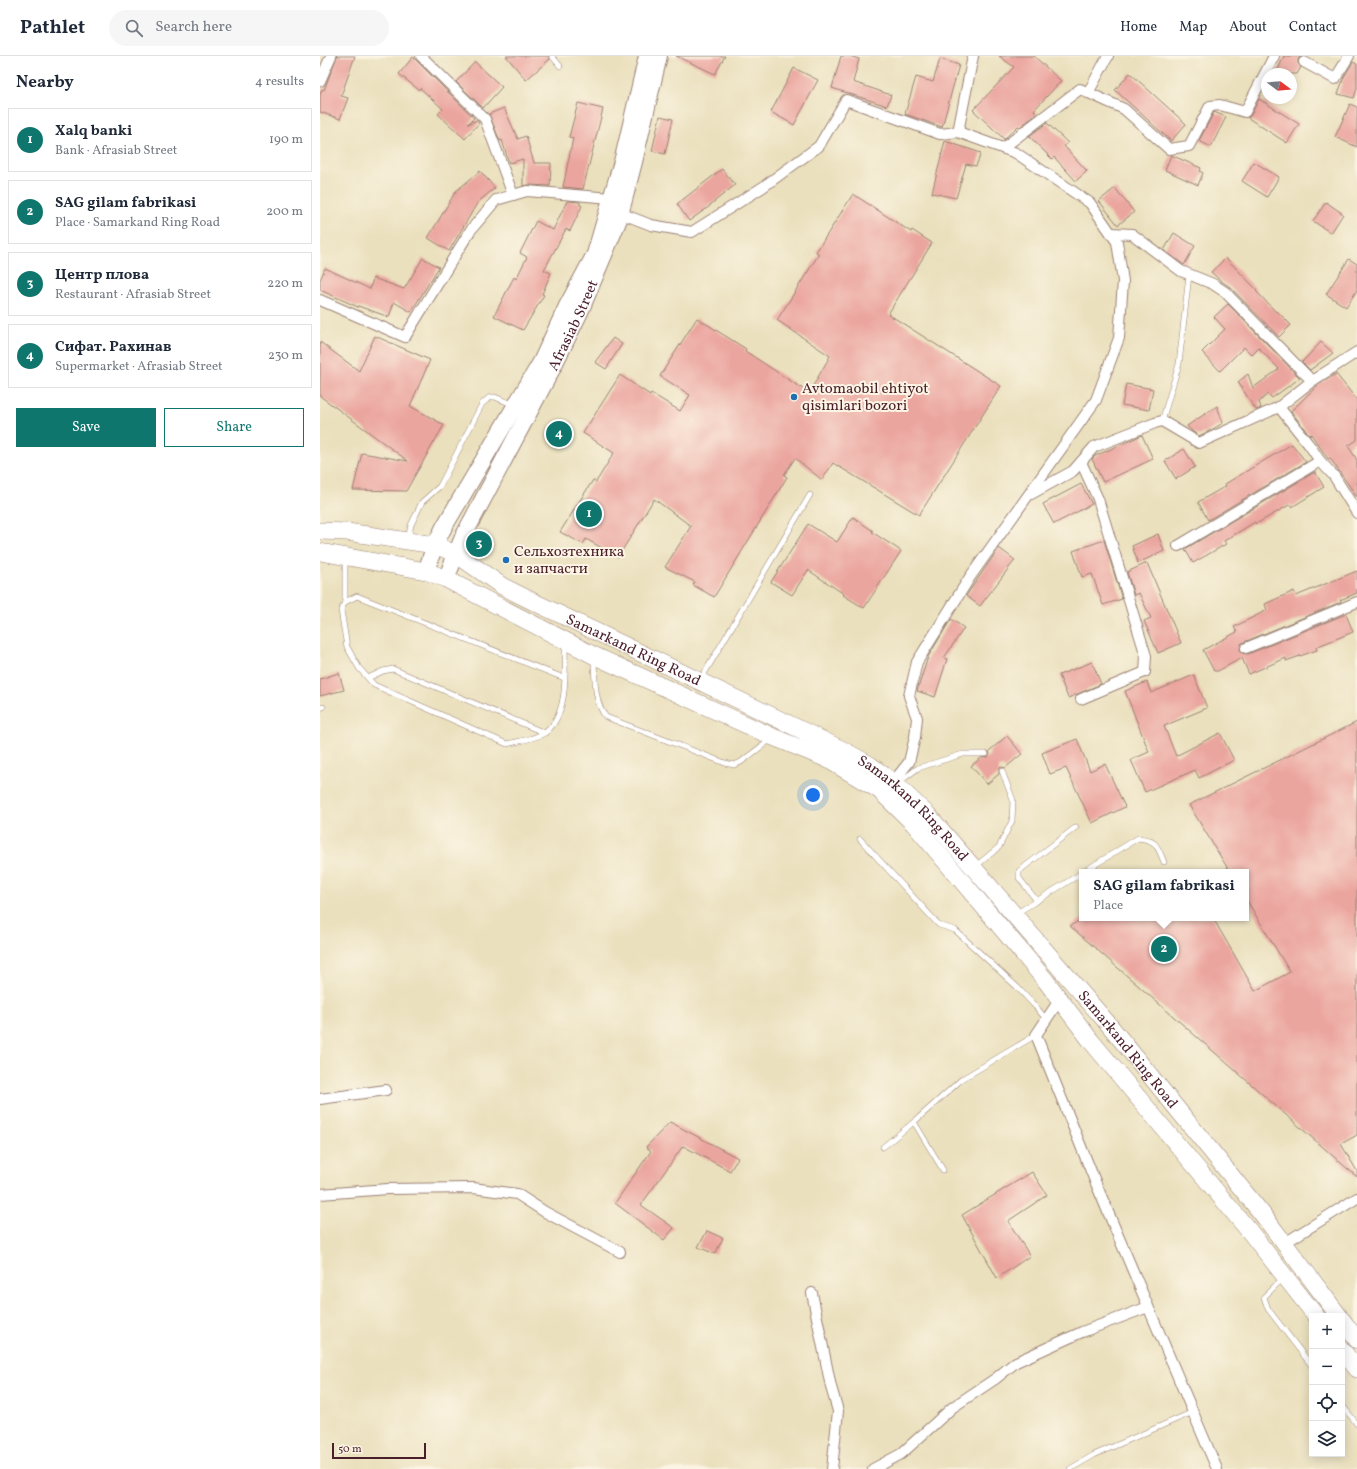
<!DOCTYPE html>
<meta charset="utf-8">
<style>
:root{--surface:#fff;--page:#f6f6f7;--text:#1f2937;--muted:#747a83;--line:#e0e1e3;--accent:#0f766e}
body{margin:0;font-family:Vollkorn,serif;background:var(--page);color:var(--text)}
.controls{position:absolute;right:12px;bottom:12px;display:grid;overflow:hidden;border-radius:0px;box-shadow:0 2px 10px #0003}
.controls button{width:36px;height:36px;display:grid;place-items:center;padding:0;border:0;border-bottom:1px solid var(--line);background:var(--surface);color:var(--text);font:20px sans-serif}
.compass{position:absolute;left:941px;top:12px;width:36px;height:36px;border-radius:50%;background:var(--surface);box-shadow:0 2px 10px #0003;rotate:106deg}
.scale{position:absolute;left:12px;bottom:10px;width:94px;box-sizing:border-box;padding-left:4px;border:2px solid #4a1f2b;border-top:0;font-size:11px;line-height:14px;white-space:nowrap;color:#4a1f2b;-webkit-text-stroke:3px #fcf5e5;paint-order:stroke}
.you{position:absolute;left:493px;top:739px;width:14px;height:14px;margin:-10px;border:3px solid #fff;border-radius:50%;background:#1a73e8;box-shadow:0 0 0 6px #1a73e833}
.badge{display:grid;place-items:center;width:26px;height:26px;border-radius:50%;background:var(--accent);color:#fff;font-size:13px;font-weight:700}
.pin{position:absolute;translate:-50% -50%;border:2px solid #fff;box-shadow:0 1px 4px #0006}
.popup{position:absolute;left:759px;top:813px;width:170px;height:52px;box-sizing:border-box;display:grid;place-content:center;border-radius:0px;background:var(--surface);filter:drop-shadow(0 1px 3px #0005);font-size:13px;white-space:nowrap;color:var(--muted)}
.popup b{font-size:15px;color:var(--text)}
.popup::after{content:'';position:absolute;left:50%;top:100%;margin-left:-8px;border:8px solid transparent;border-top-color:var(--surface)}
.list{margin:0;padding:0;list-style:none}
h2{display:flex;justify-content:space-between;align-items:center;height:52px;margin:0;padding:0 16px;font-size:17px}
h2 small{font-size:13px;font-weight:400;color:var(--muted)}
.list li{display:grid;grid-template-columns:26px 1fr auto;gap:12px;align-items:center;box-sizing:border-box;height:64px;margin:0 8px 8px;padding:0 8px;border:1px solid var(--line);border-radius:0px}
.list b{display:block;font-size:15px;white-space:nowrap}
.list p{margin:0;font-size:13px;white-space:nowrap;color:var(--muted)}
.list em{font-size:13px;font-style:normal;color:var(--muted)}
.actions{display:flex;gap:8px;padding:12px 16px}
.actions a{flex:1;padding:9px 0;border:1px solid var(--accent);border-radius:0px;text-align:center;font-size:14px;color:var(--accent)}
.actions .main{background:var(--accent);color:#fff}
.icon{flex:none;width:22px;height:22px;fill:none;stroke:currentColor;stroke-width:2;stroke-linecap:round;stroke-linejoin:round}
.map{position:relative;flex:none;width:1037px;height:1413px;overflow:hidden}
header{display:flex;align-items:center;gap:24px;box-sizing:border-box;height:56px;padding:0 20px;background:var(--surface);border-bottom:1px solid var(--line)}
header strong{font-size:19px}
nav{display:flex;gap:22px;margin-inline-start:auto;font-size:14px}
.search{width:280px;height:36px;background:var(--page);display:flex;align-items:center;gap:10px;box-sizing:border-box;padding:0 14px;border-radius:22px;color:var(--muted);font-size:15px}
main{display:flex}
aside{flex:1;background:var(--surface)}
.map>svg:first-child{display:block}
</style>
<header>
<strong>Pathlet</strong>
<div class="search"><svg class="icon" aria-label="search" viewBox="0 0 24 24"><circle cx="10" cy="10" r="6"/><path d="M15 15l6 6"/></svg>Search here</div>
<nav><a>Home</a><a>Map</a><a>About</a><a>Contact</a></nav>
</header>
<main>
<aside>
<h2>Nearby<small>4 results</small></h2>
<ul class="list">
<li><span class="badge">1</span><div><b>Xalq banki</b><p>Bank · Afrasiab Street</p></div><em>190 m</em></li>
<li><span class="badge">2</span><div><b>SAG gilam fabrikasi</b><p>Place · Samarkand Ring Road</p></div><em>200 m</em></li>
<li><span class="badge">3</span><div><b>Центр плова</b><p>Restaurant · Afrasiab Street</p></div><em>220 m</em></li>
<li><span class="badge">4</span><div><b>Сифат. Рахинав</b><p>Supermarket · Afrasiab Street</p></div><em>230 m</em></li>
</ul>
<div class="actions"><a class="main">Save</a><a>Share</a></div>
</aside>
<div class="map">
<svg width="1037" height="1413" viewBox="0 0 1037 1413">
<rect width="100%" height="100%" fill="#fcf5e5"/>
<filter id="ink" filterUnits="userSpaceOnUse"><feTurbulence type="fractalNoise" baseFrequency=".025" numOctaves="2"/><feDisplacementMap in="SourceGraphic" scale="8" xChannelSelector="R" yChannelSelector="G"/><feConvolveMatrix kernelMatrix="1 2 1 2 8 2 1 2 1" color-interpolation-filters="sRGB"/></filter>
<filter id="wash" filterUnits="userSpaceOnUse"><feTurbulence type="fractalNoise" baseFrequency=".012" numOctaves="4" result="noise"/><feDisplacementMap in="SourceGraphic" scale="16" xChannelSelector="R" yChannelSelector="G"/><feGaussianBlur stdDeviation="0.9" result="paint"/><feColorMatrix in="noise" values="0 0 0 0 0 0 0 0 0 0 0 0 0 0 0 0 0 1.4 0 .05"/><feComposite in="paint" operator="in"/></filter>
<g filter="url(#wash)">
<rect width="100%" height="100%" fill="#eae0bd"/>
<g id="blocks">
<g fill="#eba59f">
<path d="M 17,0 L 35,0 L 21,40 L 28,42 L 20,63 L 0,56 L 0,39 L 2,33 L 4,34 Z"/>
<path d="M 186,0 L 228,0 L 230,3 L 206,24 Z"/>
<path d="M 356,0 L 405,0 L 395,18 Z"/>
<path d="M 521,0 L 529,0 L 539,3 L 533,26 L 571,39 L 567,50 L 512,32 Z"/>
<path d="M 679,0 L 714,0 L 741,25 L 714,54 L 717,58 L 700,71 L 698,70 L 684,83 L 653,54 L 694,11 Z"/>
<path d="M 964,0 L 982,0 L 978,3 L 978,7 L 981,11 L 977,18 L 956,18 Z"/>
<path d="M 93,1 L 154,62 L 148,68 L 157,64 L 159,67 L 145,83 L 118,58 L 123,53 L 100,32 L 99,34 L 79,18 Z"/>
<path d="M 620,3 L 639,9 L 622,71 L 585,58 L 596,21 L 613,26 Z"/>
<path d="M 155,6 L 182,31 L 163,52 L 136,26 Z"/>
<path d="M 1033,6 L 1037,8 L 1037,32 L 1034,42 L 1018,38 L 1024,21 Z"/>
<path d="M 474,12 L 498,24 L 474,69 L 451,56 Z"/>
<path d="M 810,17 L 866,68 L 851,85 L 795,34 Z"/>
<path d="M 939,43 L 979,68 L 967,87 L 928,62 L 931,59 Z"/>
<path d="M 258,47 L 283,53 L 263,133 L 243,131 L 253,82 L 249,81 Z"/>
<path d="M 1030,48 L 1037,51 L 1037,91 L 1015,81 Z"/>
<path d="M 184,52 L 198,83 L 206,80 L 214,107 L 231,107 L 230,130 L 208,129 L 203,130 L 203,103 L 189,107 L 182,84 L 180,85 L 169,58 Z"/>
<path d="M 894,56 L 906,61 L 891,91 L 879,85 Z"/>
<path d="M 340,60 L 353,63 L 345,98 L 332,95 Z"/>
<path d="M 727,67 L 748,87 L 744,90 L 767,115 L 756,125 L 734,101 L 732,103 L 709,80 Z"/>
<path d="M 625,85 L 661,97 L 656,110 L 646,108 L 636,142 L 612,137 Z"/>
<path d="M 851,99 L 881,112 L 880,115 L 883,117 L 878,129 L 845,114 Z"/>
<path d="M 934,106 L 959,121 L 947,141 L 922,125 Z"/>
<path d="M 402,113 L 415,129 L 390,149 L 390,150 L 369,165 L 357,148 Z"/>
<path d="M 160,115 L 175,132 L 158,146 L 129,195 L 108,182 L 136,135 Z"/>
<path d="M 795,132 L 814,156 L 798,169 L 779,145 Z"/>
<path d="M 533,138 L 591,176 L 592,174 L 612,187 L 568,258 L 681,330 L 599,459 L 513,407 L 502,424 L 475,402 L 464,419 L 467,421 L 394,541 L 373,529 L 375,526 L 345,511 L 371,470 L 334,443 L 298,501 L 266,483 L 263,488 L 240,476 L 273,424 L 276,426 L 294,397 L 263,377 L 300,319 L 330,339 L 331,337 L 360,355 L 370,339 L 340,320 L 377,262 L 426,293 L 425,295 L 489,337 L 510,300 L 457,264 L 499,198 L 496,196 Z"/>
<path d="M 247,145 L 260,146 L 260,149 L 262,150 L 250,175 L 246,173 L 224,214 L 231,217 L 222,238 L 224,239 L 203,274 L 174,260 L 194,221 L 196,223 L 207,201 L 200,197 L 216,165 L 233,174 Z"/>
<path d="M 1006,146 L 1023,158 L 1011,177 L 993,165 Z"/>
<path d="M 854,177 L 875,190 L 864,209 L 844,194 Z"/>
<path d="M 103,202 L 119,211 L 91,256 L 74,246 L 69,261 L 38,250 L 38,251 L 0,234 L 0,224 L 5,212 L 50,233 L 53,222 L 84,233 Z"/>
<path d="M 906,202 L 937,234 L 936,235 L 956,256 L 957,255 L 971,269 L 959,281 L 910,231 L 901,225 L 891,216 Z"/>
<path d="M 1029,203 L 1037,208 L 1037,234 L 1026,251 L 1006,238 Z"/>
<path d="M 908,248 L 980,322 L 952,342 L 948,338 L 939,346 L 941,352 L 936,354 L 918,326 L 928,318 L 933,332 L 959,313 L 939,292 L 932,299 L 924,291 L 900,315 L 882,296 L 905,273 L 894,261 Z"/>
<path d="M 55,280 L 110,304 L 90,350 L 124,369 L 86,435 L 33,434 L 42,397 L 88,405 L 0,340 L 0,286 L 39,315 Z"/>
<path d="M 293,282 L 302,288 L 286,313 L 275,306 Z"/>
<path d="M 1001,286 L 1013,297 L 990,314 L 982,306 Z"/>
<path d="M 1016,318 L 1037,344 L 1037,384 L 1028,390 L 1037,404 L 1037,441 L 1010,402 L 1008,403 L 991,378 L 990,380 L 971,355 L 998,329 Z"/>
<path d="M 806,328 L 833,333 L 829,354 L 802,349 Z"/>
<path d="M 897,350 L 903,367 L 893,373 L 879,380 L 872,375 L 867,370 Z"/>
<path d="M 822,379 L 833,403 L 783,426 L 772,403 L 775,400 Z"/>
<path d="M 972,388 L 986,406 L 888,464 L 878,446 L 906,430 L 905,428 Z"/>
<path d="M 864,393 L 875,411 L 856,423 L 845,405 Z"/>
<path d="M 995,416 L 1004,431 L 972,451 L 971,448 L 936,468 L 935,466 L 904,485 L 906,488 L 873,507 L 865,493 Z"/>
<path d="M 761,428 L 772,448 L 734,468 L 723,448 Z"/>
<path d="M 533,461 L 553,475 L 552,476 L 581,495 L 544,552 L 523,539 L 524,538 L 488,514 L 472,539 L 451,526 L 488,468 L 517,486 Z"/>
<path d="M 838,478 L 844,495 L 818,507 L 812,490 Z"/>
<path d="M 784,484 L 802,543 L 783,549 L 772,518 L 762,521 L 753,495 Z"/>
<path d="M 679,492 L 695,504 L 660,550 L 646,540 Z"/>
<path d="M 827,507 L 861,587 L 838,597 L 824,565 L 831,562 L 819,537 L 814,539 L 807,516 Z"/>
<path d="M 1037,515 L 1037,537 L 1020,544 L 1021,546 L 924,586 L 921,588 L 920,594 L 922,597 L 928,598 L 1026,558 L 1033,576 L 996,591 L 997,594 L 966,605 L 966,602 L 929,618 L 922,602 L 898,615 L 894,615 L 883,594 L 917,576 L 914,571 L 947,554 L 945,548 L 974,535 L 976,540 Z"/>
<path d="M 631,563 L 644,572 L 624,602 L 627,603 L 615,641 L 597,635 L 608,601 Z"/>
<path d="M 772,606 L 781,628 L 748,642 L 739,619 Z"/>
<path d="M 19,617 L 24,634 L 0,640 L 0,623 Z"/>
<path d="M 874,619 L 887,652 L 844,670 L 856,700 L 900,677 L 914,704 L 879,722 L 875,714 L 825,736 L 811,704 L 829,696 L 805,635 L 827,626 L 831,637 Z"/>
<path d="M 1037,666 L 1037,1079 L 1021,1088 L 1037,1115 L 1037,1121 L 750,870 L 764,862 L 893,862 L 935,935 L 970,916 L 926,843 L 926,816 L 910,816 L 869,749 Z"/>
<path d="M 687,680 L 702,698 L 685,712 L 682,711 L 679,712 L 679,718 L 667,728 L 651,710 L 661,702 L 668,701 L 670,698 L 669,695 Z"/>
<path d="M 757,683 L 770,715 L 785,708 L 805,751 L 772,767 L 746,712 L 730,718 L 722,697 Z"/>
<path d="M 350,1066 L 418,1102 L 410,1115 L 363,1090 L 321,1149 L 354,1172 L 344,1184 L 295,1147 L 331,1095 L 326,1091 Z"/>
<path d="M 712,1116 L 727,1139 L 688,1165 L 710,1200 L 677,1222 L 642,1159 Z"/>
<path d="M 387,1175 L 403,1182 L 395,1198 L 378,1191 Z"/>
</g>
</g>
</g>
<g filter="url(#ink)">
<use href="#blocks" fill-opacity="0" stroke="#9a8074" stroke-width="1"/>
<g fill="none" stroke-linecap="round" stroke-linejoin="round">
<g stroke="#9a8074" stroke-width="6">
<g id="service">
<path d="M 232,0 L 240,10"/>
<path d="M 842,365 L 859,308 L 869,219"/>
<path d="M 88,483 L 91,469 L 102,446 L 120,430 L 162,348 L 170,341 L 175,341 L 194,349"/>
<path d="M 25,546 L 25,503"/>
<path d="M 274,604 C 275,623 274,646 286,661 L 405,707 L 414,709 L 421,706 L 451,683"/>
<path d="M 48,622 L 63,615 L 73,613 L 225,677"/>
<path d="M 244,622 L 37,540 L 25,546 L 21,554 L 27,591 L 39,612 L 54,629 L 187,688 C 198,685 217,683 226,676 C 249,657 245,614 245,587"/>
<path d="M 381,623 L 490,439"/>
<path d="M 0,652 L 3,651"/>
<path d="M 578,727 L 598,712 L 643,698 L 666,698"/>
<path d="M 540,783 L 619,869 L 635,874 L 697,931 L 716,951 L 726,963"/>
<path d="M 656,810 L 679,791 L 692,765 L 693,744 L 682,715"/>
<path d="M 763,816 L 818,782 C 837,784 837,790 844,806"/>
<path d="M 717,845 L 699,822 L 699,815 L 756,771"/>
<path d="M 697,857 L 762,817"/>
<path d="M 594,1066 L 623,1114"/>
<path d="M 563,1091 L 594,1066 L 642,1023 L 716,979"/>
<path d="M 963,1222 L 944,1241 L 948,1253 L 992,1310"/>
<path d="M 1022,1349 L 1037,1368"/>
<path d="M 750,1413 L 774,1399 L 873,1356"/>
</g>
</g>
<g stroke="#9a8074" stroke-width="12">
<g id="minor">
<path d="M 101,0 L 165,63 L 193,139"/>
<path d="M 984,6 L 1015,23 L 1029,0"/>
<path d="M 0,25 L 11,0"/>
<path d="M 768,37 L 788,0"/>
<path d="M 638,76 L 653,0"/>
<path d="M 683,92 L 760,33 L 804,53 L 849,93 L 869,90 L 890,50 L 900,49 L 925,56 L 954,0"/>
<path d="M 300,157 L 331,169 L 372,176 L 443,131 L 499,90 L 526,44 L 620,78 L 638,76 L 696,97 L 770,147 L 797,186 L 803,225 L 799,282 L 776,344 L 650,521 L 597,606 L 589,640 L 597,662 L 595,681 L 589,706 L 573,726"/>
<path d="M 791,177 L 812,178 L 861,215 L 893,228 L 905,236 L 992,325 L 1037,296"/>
<path d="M 0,244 L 85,281 L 150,175 L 176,144 L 207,135 L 291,142"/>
<path d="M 959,351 L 992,325"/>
<path d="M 711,438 L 753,415 L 774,391 L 835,367 L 842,365 L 879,387 L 959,351 L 990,390 L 1000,405 L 1014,420 L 1037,457"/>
<path d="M 858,490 L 1000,405"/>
<path d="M 926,592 L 1037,546"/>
<path d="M 761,643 L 825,616 L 826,600 L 778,443 L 761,406"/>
<path d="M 740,943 L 716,979 L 777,1130 L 897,1413"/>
<path d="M 0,1043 L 66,1034"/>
<path d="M 0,1138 L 68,1133 L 153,1132 L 197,1138 L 225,1156 L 300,1196"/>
<path d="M 963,1188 L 1037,1142"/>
<path d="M 492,1237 L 511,1331 L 518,1355 L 512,1413"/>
<path d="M 553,1413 L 581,1398 L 633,1351 L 675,1323 L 696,1306 L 762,1276 L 828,1251"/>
</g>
</g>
<g stroke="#9a8074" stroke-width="18">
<g id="primary">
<path d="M 106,515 L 115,489 L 124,471 L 221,306 L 247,250 L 275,198 L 303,102 L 327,0"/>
<path id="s1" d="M 126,523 L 143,481 L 232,313 L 260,256 L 299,163 L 314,106 L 339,0"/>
</g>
</g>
<g stroke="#9a8074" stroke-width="18">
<g id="trunk">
<path id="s2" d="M 0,475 L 27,476 L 115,489 L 136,498 L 182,530 L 212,545 L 523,694 L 550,709 L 573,726 L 608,759 L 790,970 L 943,1159 L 1019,1260"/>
<path d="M 0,496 L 106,515 L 126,523 L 273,599 L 453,681 L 507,703 L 559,734 L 594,768 L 726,925 L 771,985 L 930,1176 L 996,1260"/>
<path d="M 1022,1264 L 1037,1284"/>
<path d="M 1022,1294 L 1037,1313"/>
</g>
</g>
<use href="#service" stroke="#fff" stroke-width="5"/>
<use href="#minor" stroke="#fff" stroke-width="10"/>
<use href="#primary" stroke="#fff" stroke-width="16"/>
<use href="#trunk" stroke="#fff" stroke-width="17"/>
</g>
</g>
<g fill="#1f6fb2" stroke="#fcf5e5" stroke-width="1.5">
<circle cx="474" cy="341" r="4"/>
<circle cx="186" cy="504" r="4"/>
</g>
<g text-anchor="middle" stroke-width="4" stroke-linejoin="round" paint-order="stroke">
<g font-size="15" fill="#4a1f2b" stroke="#fcf5e5">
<text dy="5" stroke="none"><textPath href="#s1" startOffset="284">Afrasiab Street</textPath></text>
<text dy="5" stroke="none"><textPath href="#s2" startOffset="341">Samarkand Ring Road</textPath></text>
<text dy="5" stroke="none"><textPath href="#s2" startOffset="665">Samarkand Ring Road</textPath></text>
<text dy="5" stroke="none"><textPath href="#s2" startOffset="989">Samarkand Ring Road</textPath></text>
</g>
<g font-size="15" fill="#4a1f2b" stroke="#fcf5e5" text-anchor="start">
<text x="482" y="337">Avtomaobil ehtiyot<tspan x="482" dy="17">qisimlari bozori</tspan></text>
<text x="194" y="500">Сельхозтехника<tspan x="194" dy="17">и запчасти</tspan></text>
</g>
</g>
</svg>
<div class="controls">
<button>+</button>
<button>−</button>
<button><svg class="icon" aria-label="locate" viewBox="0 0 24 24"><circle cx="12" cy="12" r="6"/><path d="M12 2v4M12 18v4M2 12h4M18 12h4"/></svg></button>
<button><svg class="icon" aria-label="layers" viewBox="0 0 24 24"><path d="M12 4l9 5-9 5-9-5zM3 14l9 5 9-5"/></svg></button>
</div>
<svg class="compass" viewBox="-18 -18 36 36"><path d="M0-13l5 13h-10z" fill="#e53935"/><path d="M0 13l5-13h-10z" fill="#747a83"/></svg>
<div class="scale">50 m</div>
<div class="you"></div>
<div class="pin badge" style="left:269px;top:458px">1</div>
<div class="pin badge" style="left:844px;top:893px">2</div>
<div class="popup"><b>SAG gilam fabrikasi</b>Place</div>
<div class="pin badge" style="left:159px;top:488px">3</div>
<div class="pin badge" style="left:239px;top:378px">4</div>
</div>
</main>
